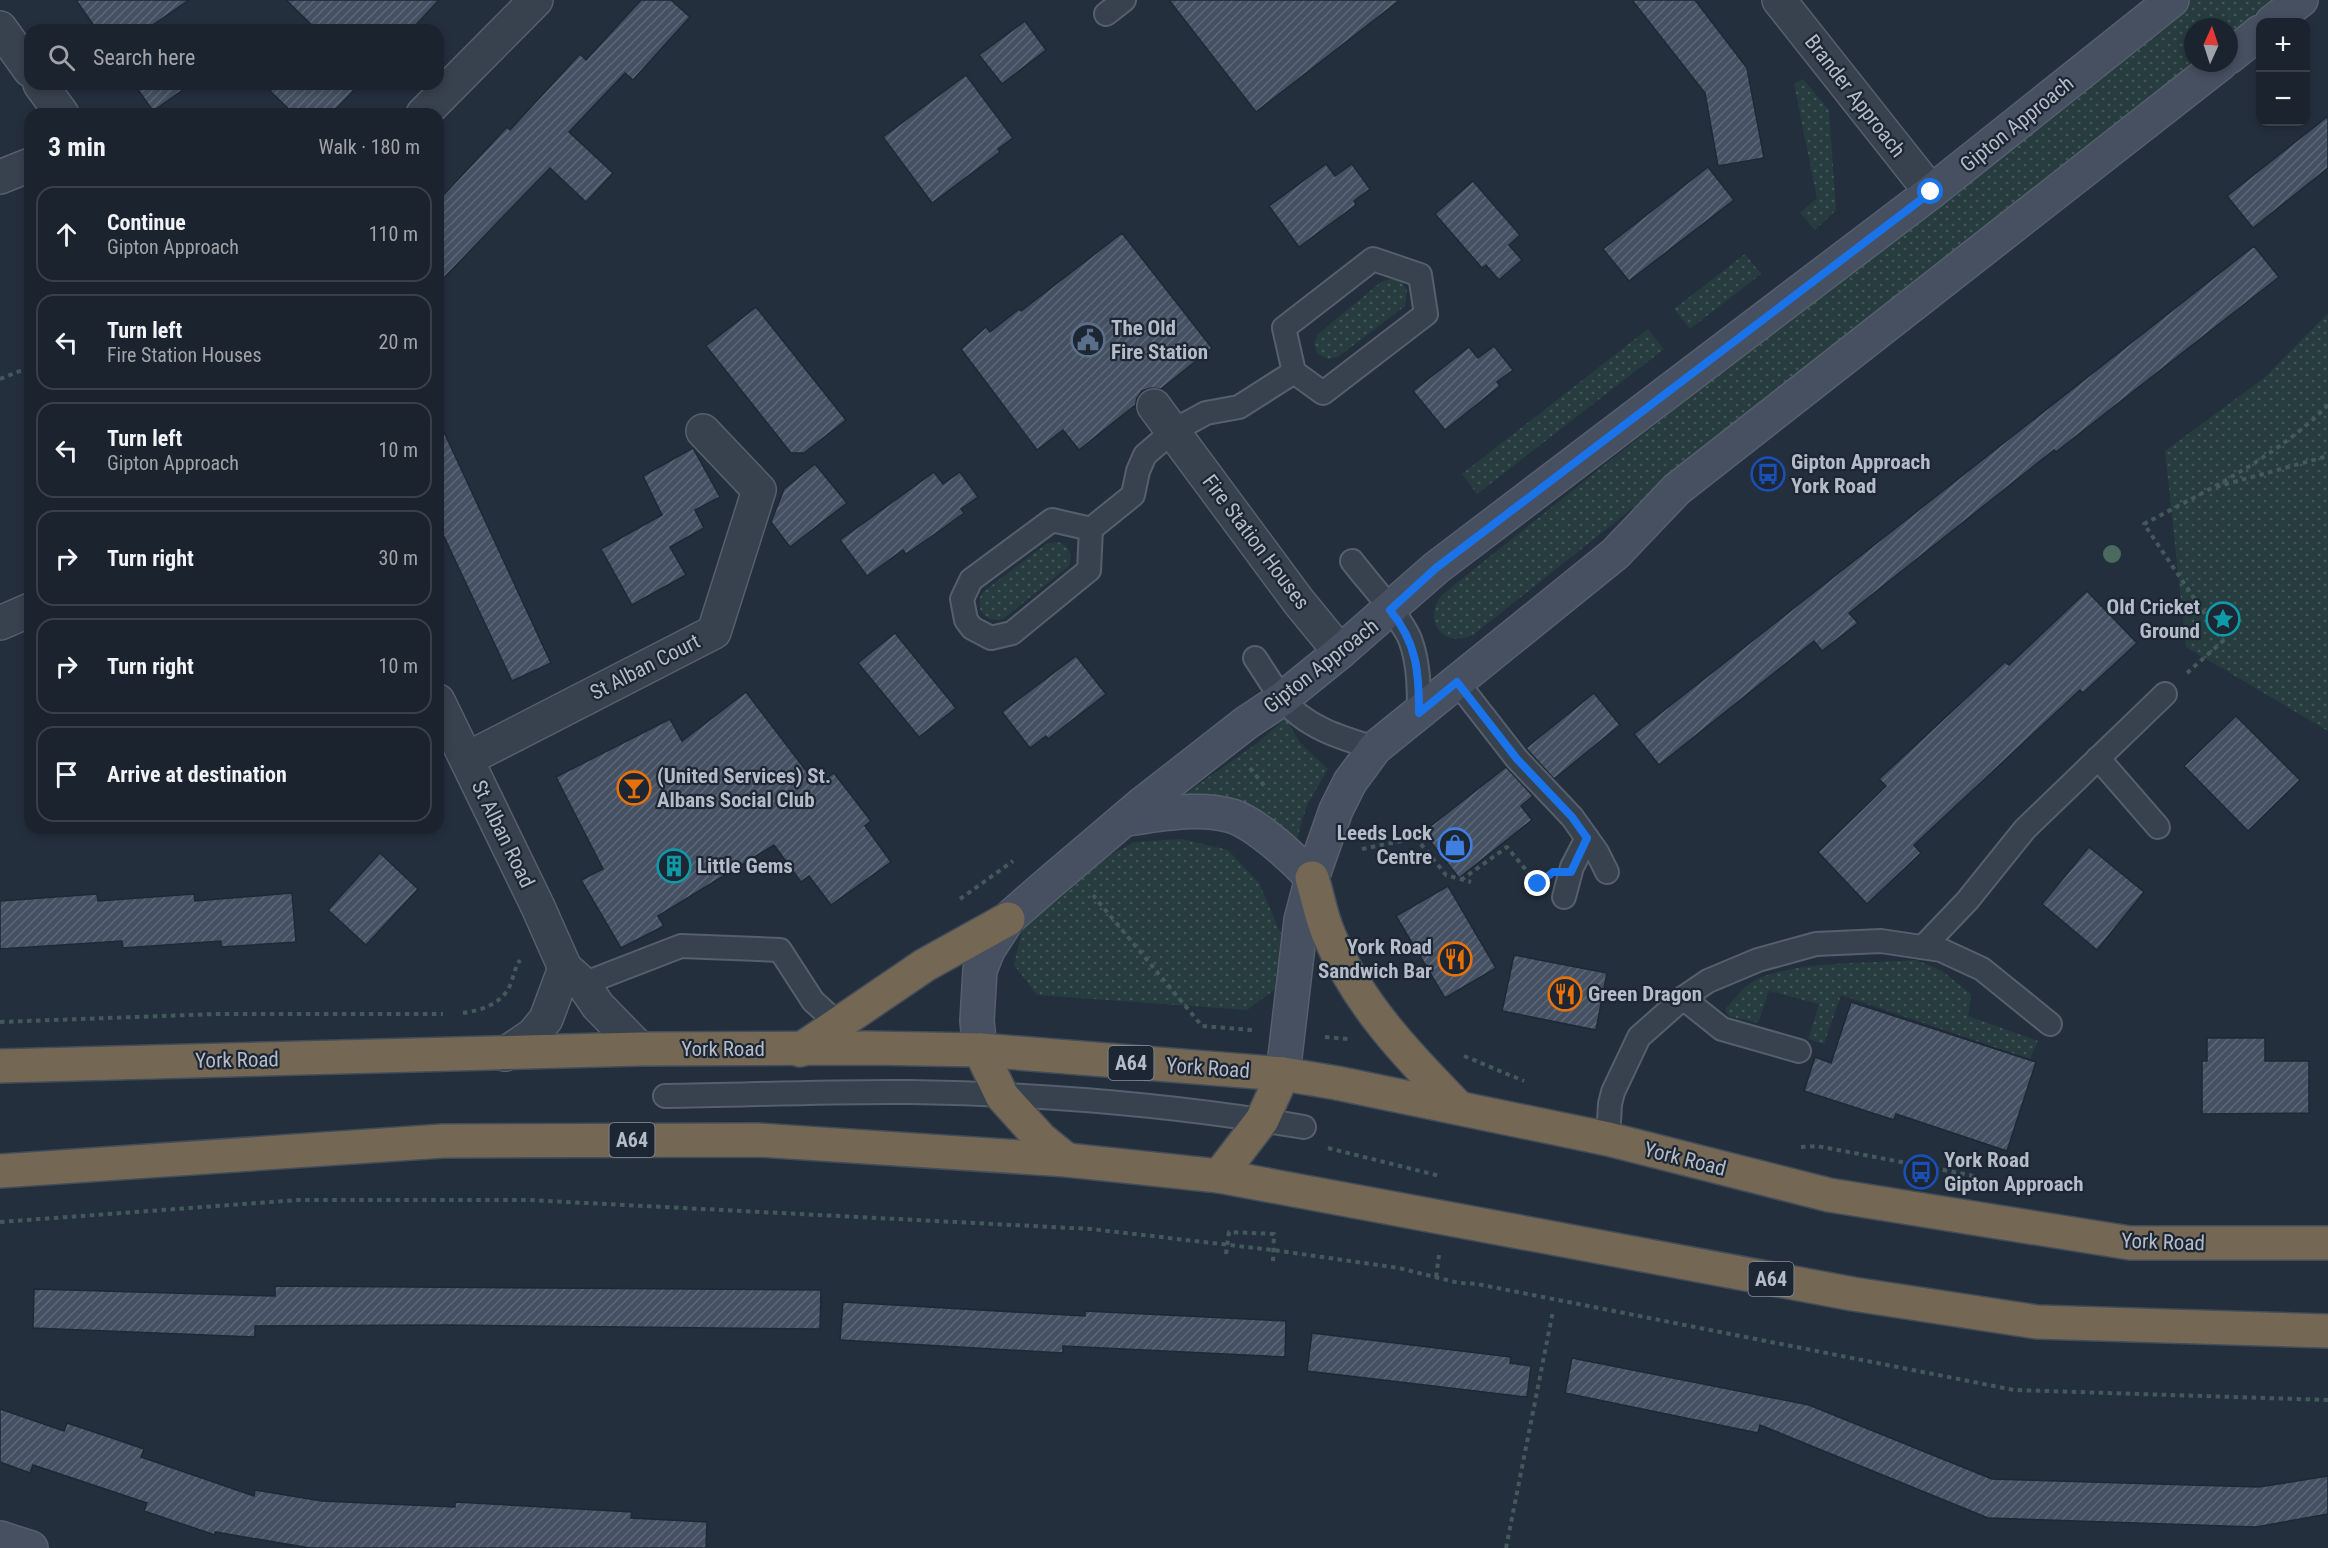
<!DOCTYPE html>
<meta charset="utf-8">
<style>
:root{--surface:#1b232e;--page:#242b36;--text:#f1f3f6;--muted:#a0a4aa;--line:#39404a}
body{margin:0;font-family:"Roboto Condensed",sans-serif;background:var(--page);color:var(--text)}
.controls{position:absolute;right:18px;top:18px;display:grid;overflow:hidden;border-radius:12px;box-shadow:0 3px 9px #0003}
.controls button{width:54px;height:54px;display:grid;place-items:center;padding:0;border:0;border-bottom:2px solid var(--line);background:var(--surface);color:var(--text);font:30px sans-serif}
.compass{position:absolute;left:2184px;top:18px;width:54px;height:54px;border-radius:50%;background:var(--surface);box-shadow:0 3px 9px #0003;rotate:3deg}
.stop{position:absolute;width:18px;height:18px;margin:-14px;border:4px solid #1a73e8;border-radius:50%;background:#fff}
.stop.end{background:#1a73e8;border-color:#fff;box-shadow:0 2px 6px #0008}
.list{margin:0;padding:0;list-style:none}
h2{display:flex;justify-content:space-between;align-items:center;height:78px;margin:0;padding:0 24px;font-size:26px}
h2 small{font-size:20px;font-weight:400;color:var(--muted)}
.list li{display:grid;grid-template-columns:39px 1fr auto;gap:18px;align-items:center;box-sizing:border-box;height:96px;margin:0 12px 12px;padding:0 12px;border:2px solid var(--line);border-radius:18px}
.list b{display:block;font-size:22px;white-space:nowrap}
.list p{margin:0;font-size:20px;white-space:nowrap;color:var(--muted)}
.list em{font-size:20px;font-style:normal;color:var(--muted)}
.icon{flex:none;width:33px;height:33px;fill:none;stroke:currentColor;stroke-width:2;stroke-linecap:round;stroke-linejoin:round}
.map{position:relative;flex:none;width:2328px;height:1548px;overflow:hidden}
.search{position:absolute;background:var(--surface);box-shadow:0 3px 9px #0003;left:24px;top:24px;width:420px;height:66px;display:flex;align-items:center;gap:15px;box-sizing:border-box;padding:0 21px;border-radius:18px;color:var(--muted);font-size:22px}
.panel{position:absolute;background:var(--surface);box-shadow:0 3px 9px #0003;left:24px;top:108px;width:420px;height:726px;border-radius:18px}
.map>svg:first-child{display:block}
</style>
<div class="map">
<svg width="2328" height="1548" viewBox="0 0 2328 1548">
<defs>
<pattern id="grass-dots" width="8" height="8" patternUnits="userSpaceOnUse" patternTransform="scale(1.5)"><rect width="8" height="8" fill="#263c3f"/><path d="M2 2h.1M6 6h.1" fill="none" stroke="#435659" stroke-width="1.8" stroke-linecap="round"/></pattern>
<pattern id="building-hatch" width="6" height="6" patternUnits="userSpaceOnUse" patternTransform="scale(1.5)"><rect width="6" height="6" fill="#455162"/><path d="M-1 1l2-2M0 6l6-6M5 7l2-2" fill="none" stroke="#5d6877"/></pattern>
</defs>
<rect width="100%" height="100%" fill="#242f3e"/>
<g fill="url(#grass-dots)">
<path d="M 2187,0 L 2272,0 L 2229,34 L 2229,27 L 2193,27 L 2193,63 L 1473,635 C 1442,649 1421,619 1443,594 Z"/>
<path d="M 1803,79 L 1829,110 L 1836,210 L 1815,230 L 1800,213 L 1817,198 L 1794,84 Z"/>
<path d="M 1745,254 L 1761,274 L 1690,329 L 1674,309 Z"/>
<path d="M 1391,279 L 1401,282 L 1407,290 L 1405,306 L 1338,357 L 1328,359 L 1318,354 L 1314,344 L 1318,334 L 1381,282 Z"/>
<path d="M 2328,313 L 2328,731 L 2186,647 L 2165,451 L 2264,378 Z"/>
<path d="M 1648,329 L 1664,349 L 1477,494 L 1462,474 Z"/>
<path d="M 1057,542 C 1069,544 1073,555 1069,566 L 1003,619 C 992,622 985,618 980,609 L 980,597 L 983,592 L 1046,544 Z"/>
<path d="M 1286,718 L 1300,743 L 1328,769 L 1307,805 L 1295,845 L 1175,801 L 1256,744 Z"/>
<path d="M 1182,839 L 1228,850 L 1259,883 L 1281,934 L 1274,990 L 1247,1010 L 1037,995 L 1014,965 L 1023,926 L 1099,861 L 1135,842 Z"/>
<path d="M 1916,960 L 1942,971 L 1971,994 L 1968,1016 L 2038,1041 L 2030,1059 L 1841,995 L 1824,1044 L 1808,1039 L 1819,1004 L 1769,991 L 1758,1023 L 1728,1016 L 1725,1009 C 1732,1003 1737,994 1744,988 C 1777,959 1872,964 1916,960 Z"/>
</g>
<g fill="url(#building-hatch)" stroke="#1f2835" stroke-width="1.5">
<path d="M 76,0 L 189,0 L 150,27 L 152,30 L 97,30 Z"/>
<path d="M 286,0 L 439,0 L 411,30 L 317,30 Z"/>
<path d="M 641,0 L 671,0 L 690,17 L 633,80 L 625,73 L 569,132 L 613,173 L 586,202 L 550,168 L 438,284 L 438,201 L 507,127 L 510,130 L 580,54 L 586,60 Z"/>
<path d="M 1169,0 L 1400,0 L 1256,112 Z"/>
<path d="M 1632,0 L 1695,0 L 1747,68 L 1764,158 L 1718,166 L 1705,93 Z"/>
<path d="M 1025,21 L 1046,50 L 1002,84 L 979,55 Z"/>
<path d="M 966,75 L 1013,138 L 998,149 L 1000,152 L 932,203 L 883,137 Z"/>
<path d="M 134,84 L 191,84 L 153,111 Z"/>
<path d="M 276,84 L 360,84 L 331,114 L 294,114 L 270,91 Z"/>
<path d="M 2328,116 L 2328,168 L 2253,228 L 2227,196 Z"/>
<path d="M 1326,164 L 1335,176 L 1352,164 L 1370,189 L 1354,201 L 1356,205 L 1299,247 L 1269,206 Z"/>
<path d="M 1708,167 L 1734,200 L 1629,281 L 1603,249 Z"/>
<path d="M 1473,181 L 1520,235 L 1509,245 L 1522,260 L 1499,280 L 1486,265 L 1482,268 L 1435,214 Z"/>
<path d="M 1122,233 L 1212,348 L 1161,389 L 1151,388 L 1142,391 L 1137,398 L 1135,407 L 1134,406 L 1079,450 L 1063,430 L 1037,450 L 961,349 L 986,327 L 990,332 L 1019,309 L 1021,311 Z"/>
<path d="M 2254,246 L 2279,277 L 2056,452 L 2054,450 L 1849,613 L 1858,623 L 1822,651 L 1814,641 L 1659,765 L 1634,734 Z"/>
<path d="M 756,307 L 846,420 L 804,453 L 791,453 L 706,346 Z"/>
<path d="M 1494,346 L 1513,370 L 1497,382 L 1500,386 L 1445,430 L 1413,391 L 1469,347 L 1478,358 Z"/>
<path d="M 438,419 L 551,663 L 512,681 L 438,524 Z"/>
<path d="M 693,448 L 720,497 L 695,510 L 704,528 L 670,547 L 686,575 L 632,605 L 601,549 L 662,515 L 643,476 Z"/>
<path d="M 815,464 L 847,503 L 790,547 L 771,522 L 784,489 Z"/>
<path d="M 934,472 L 943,484 L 960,472 L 978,497 L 961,509 L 964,513 L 935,534 L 906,554 L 903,550 L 867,576 L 840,540 Z"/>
<path d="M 2087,591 L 2137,643 L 2083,693 L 2080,690 L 1914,845 L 1921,853 L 1867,904 L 1818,852 L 1886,786 L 1879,779 L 2005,662 L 2009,665 Z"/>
<path d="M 895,633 L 956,708 L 919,737 L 858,663 Z"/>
<path d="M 1076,656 L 1106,694 L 1048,739 L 1046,736 L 1030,748 L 1002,712 Z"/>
<path d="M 746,692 L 817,785 L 834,773 L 871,821 L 865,826 L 891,862 L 831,905 L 809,876 L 801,882 L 774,845 L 658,916 L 664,926 L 621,948 L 581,880 L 603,869 L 556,777 L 670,719 L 682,741 Z"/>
<path d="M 1594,693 L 1620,725 L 1554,779 L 1526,748 Z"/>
<path d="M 2236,716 L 2300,780 L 2248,831 L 2184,766 Z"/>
<path d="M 1506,767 L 1533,796 L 1521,806 L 1532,820 L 1459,878 L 1423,832 Z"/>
<path d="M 2089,847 L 2144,892 L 2097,950 L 2042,904 Z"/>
<path d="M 380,853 L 418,889 L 366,945 L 328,910 Z"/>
<path d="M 1448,886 L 1496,968 L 1445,998 L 1396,916 Z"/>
<path d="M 292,893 L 296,942 L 221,947 L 221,941 L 123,948 L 122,941 L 0,949 L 0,901 L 97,894 L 98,901 L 194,894 L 195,901 Z"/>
<path d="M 1514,955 L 1607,973 L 1596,1030 L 1502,1011 Z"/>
<path d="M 1851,1002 L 2036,1062 L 2007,1151 L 1896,1114 L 1894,1120 L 1804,1091 L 1815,1057 L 1831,1063 Z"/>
<path d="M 2207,1038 L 2265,1038 L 2265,1061 L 2309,1061 L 2309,1113 L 2202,1114 L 2202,1061 L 2207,1061 Z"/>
<path d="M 275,1286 L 821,1290 L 820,1329 L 447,1325 L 255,1326 L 255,1337 L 33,1328 L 34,1289 L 275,1296 Z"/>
<path d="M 843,1302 L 1085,1316 L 1085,1311 L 1286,1321 L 1285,1357 L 1063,1346 L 1063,1353 L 840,1340 Z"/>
<path d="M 1312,1333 L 1511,1357 L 1510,1363 L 1531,1366 L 1527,1397 L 1307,1371 Z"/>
<path d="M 1572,1358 L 1809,1405 L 1992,1479 L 2259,1487 L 2328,1476 L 2328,1514 L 2256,1527 L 1988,1518 L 1760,1425 L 1758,1433 L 1565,1393 Z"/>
<path d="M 0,1409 L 64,1431 L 67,1423 L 106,1436 L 144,1449 L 141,1457 L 254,1496 L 255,1490 L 322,1501 L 455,1507 L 455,1502 L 632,1512 L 631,1518 L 707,1522 L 706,1548 L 310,1548 L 215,1532 L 215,1535 L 144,1511 L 147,1503 L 33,1465 L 30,1473 L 0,1462 Z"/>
</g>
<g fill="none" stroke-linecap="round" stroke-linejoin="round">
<g stroke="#565f6c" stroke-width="26">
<g id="lane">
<path d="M 1106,14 L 1124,0"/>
<path d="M 1373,259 L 1420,275 L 1426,314 L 1323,393 L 1294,372 L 1284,328 Z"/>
<path d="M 1052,520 L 1091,529 L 1089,570 L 1012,633 L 991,638 L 972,628 L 966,620 L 962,599 L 971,580 Z"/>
<path d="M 1091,529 L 1133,495 L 1138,471 L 1145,455 L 1173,431 L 1206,413 L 1239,407 L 1294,372"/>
<path d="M 1352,561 C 1368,582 1400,616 1410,639 C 1419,663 1419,688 1419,713"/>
<path d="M 1255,658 C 1264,671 1272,685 1281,697 C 1304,727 1341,738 1375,748"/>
<path d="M 1457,682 L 1517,759 L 1572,817 L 1597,852 L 1607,872"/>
<path d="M 2098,758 L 2158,827"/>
<path d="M 1564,897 L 1572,867 L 1587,838"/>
<path d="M 1923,947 L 1967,901 L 2025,829 L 2165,694"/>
<path d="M 570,985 L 583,984 L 681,946 L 780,950 L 813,1001 L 847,1032"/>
<path d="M 1683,998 L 1722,1029 L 1799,1051"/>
<path d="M 665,1096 C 747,1095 829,1091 911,1092 C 1042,1094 1174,1105 1304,1127"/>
<path d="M 1608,1139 L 1610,1104 L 1613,1092 L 1639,1037 L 1683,998 L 1708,981 L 1758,960 L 1816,944 L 1881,941 L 1941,950 L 1982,969 L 2050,1024"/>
</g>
</g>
<g stroke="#565f6c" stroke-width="36">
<g id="street">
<path d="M 1779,0 L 1931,192"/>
<path d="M 0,28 L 30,70"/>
<path d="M 40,84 L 62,114"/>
<path d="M 423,114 L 536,0"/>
<path d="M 0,177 L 30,165"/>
<path d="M 1154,406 L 1299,602 L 1340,652"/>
<path d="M 0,623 L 30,610"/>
<path d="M 438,701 L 538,907 L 565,968"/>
<path d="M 467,759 L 714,632 L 759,490 L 703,431"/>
<path d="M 505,1054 L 533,1035 L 546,1019 L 565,968 L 583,984 L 598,1006 L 640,1049"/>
</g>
</g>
<g stroke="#565f6c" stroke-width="36">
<g id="secondary">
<path d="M 2272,22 L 2301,0"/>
<path d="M 2229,57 L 2260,32"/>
<path d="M 1125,819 C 1159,815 1198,806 1232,816 C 1257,824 1294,859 1312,878"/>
<path d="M 980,1050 L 977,1021 L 980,970 L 988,950 L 1008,919 L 1048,884 L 1141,805 L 1246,723 L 1282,699 L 1340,652 L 1436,568 L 1931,192 L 2172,0"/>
<path d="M 1283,1074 L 1301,920 L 1312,878 L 1336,810 L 1350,782 L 1375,748 L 1615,554 L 1677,489 L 2221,63"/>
<path d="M 0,1538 L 31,1548"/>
</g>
</g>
<g stroke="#434c59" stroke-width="36">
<g id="highway">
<path d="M 1312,878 C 1318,897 1321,917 1329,935 C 1357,1003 1408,1056 1458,1107"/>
<path d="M 800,1050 L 925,965 L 1008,919"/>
<path d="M 980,1050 L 1002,1096 L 1041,1139 L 1067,1160"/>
<path d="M 0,1066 L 640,1049 L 867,1048 L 980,1050 L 1283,1074 L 1337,1083 L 1608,1139 L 1829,1195 L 2130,1243 L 2328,1243"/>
<path d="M 0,1171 L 443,1141 L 757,1140 L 1067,1160 L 1219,1176 L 1853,1294 L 2037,1322 L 2328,1331"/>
<path d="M 1219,1176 L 1262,1120 L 1283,1074"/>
</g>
</g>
<g stroke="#44595c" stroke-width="4" stroke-dasharray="4.5 4.5" stroke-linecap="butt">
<path d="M 0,379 L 30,367"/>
<path d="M 2216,487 L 2328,456"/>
<path d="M 2187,673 L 2223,641 L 2144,524 C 2208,490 2277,457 2328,405"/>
<path d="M 1250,768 L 1266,788"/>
<path d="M 1362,849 L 1416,838 L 1446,875 L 1471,882"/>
<path d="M 1461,880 L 1507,847 L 1535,881"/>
<path d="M 1093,895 L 1202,1026 L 1252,1030"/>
<path d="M 960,899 L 1013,861"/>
<path d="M 463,1013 C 482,1010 503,1004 511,983 C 514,974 515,968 520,960"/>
<path d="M 0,1022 L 215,1014 L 443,1014"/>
<path d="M 1325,1037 L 1348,1039"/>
<path d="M 1464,1056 L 1524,1081"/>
<path d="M 1801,1147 L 1817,1146 L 1970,1175 L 1975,1178"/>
<path d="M 1328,1148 L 1440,1176"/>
<path d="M 0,1222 L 298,1200 L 528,1200 L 1091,1229 L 1273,1250 L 1399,1268 L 1459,1283 L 1477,1284 L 2014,1390 L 2328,1400"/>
<path d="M 1226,1254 L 1229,1232 L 1274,1234 L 1273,1261"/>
<path d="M 1436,1277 L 1439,1255"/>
<path d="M 1506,1548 L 1553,1311"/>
</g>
<use href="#lane" stroke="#38414e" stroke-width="22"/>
<use href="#street" stroke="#38414e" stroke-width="33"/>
<use href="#secondary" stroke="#465061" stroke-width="33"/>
<use href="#highway" stroke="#746855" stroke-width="33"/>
</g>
<circle fill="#4b6a5d" cx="2112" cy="554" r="9"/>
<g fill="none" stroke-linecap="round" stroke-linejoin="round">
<path stroke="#1a73e8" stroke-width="8" d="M 1538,884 L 1553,872 L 1571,872 L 1587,838 L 1572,817 L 1517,759 L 1457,682 L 1419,713 C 1419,672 1417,643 1390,610 L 1436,568 L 1931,192"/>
</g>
<defs>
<g id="civic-ring" transform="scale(1.725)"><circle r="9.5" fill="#1d2633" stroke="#5c6f8a" stroke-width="1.5"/><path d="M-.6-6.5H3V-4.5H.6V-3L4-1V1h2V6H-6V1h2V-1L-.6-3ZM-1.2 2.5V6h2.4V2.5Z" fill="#5c6f8a"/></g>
<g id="bus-ring" transform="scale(1.725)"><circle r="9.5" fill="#1d2633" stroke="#1a4fb4" stroke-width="1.5"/><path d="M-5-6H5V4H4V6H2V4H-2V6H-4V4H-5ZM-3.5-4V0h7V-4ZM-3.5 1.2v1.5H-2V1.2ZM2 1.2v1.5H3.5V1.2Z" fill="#1a4fb4"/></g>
<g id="sight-ring" transform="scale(1.725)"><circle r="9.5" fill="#1d2633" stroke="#0f9aa8" stroke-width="1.5"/><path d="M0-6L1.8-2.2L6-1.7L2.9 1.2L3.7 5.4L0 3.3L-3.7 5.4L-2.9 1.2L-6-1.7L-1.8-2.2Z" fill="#0f9aa8"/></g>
<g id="bar-ring" transform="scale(1.725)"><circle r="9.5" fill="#1d2633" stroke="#e8710a" stroke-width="1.5"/><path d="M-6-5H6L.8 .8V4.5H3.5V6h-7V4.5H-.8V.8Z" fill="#e8710a"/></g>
<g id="shop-ring" transform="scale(1.725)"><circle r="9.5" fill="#1d2633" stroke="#3f7fe0" stroke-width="1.5"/><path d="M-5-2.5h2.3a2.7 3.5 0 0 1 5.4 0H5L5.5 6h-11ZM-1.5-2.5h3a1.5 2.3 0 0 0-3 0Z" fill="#3f7fe0"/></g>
<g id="building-ring" transform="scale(1.725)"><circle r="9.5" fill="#1d2633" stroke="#0f9aa8" stroke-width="1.5"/><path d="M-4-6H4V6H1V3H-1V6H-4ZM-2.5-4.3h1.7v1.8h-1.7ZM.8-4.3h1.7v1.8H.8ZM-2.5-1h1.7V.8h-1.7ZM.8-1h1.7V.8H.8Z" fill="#0f9aa8"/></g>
<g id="restaurant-ring" transform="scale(1.725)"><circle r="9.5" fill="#1d2633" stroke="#e8710a" stroke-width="1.5"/><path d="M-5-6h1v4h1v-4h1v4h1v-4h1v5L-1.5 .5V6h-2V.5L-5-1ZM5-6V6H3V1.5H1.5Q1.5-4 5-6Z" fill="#e8710a"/></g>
</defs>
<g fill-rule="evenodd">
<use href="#civic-ring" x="1088" y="340"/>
<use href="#bus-ring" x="1768" y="474"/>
<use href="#sight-ring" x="2223" y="619"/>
<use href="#bar-ring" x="634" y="788"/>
<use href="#shop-ring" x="1455" y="845"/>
<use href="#building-ring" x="674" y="866"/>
<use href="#restaurant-ring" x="1455" y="959"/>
<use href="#restaurant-ring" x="1565" y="994"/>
<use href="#bus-ring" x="1921" y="1172"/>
</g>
<g text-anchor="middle" stroke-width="4.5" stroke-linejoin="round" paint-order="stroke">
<g fill="#1d2633" stroke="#878f9c" stroke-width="1.5">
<rect x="1108.5" y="1046" width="45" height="34" rx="4.5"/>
<rect x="609.5" y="1123" width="45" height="34" rx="4.5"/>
<rect x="1748.5" y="1262" width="45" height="34" rx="4.5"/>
</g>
<g font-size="20" font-weight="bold" fill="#b4bcc9">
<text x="1131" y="1070">A64</text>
<text x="632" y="1147">A64</text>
<text x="1771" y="1286">A64</text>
</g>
<g font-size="21" fill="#b4bcc9" stroke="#1d2633">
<text transform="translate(1855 96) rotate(52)" y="7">Brander Approach</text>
<text transform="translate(2017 124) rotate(-39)" y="7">Gipton Approach</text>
<text transform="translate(1256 542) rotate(53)" y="7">Fire Station Houses</text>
<text transform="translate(1321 666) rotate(-38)" y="7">Gipton Approach</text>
<text transform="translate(645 667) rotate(-27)" y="7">St Alban Court</text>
<text transform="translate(503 834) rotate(64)" y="7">St Alban Road</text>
<text x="723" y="1056">York Road</text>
<text transform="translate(237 1060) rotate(-1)" y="7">York Road</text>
<text transform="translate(1208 1068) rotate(4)" y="7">York Road</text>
<text transform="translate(1685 1159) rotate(14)" y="7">York Road</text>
<text transform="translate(2163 1242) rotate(2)" y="7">York Road</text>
</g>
<g font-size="21" font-weight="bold" fill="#b4bcc9" stroke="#1d2633" text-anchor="start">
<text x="1111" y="335">The Old<tspan x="1111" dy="24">Fire Station</tspan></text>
<text x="1791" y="469">Gipton Approach<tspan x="1791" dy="24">York Road</tspan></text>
<text x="2200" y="614" text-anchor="end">Old Cricket<tspan x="2200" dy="24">Ground</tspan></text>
<text x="657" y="783">(United Services) St.<tspan x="657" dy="24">Albans Social Club</tspan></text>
<text x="1432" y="840" text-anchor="end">Leeds Lock<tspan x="1432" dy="24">Centre</tspan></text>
<text x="697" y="873">Little Gems</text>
<text x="1432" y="954" text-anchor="end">York Road<tspan x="1432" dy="24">Sandwich Bar</tspan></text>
<text x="1588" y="1001">Green Dragon</text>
<text x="1944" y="1167">York Road<tspan x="1944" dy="24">Gipton Approach</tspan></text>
</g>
</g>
</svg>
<div class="controls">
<button>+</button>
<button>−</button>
</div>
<svg class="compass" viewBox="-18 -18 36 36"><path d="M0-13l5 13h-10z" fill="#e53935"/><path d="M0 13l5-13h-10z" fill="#a0a4aa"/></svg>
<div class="stop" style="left:1931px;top:192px"></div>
<div class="stop end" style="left:1538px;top:884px"></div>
<div class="search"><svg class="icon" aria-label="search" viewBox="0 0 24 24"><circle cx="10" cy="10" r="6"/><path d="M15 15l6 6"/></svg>Search here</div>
<section class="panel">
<h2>3 min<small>Walk · 180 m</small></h2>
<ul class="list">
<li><svg class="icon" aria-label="ahead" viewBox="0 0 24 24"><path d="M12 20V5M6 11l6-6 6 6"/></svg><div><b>Continue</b><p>Gipton Approach</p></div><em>110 m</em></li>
<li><svg class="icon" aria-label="left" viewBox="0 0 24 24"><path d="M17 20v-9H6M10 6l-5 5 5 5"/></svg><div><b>Turn left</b><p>Fire Station Houses</p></div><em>20 m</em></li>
<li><svg class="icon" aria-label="left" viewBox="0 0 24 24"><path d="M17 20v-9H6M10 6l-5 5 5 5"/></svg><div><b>Turn left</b><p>Gipton Approach</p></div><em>10 m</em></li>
<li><svg class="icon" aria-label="right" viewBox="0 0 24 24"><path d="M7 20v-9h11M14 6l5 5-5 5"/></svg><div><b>Turn right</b></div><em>30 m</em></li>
<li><svg class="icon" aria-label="right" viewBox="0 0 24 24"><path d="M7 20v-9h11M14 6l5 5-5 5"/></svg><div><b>Turn right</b></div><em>10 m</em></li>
<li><svg class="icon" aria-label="arrive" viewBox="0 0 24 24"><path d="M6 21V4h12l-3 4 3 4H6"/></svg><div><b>Arrive at destination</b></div></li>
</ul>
</section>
</div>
